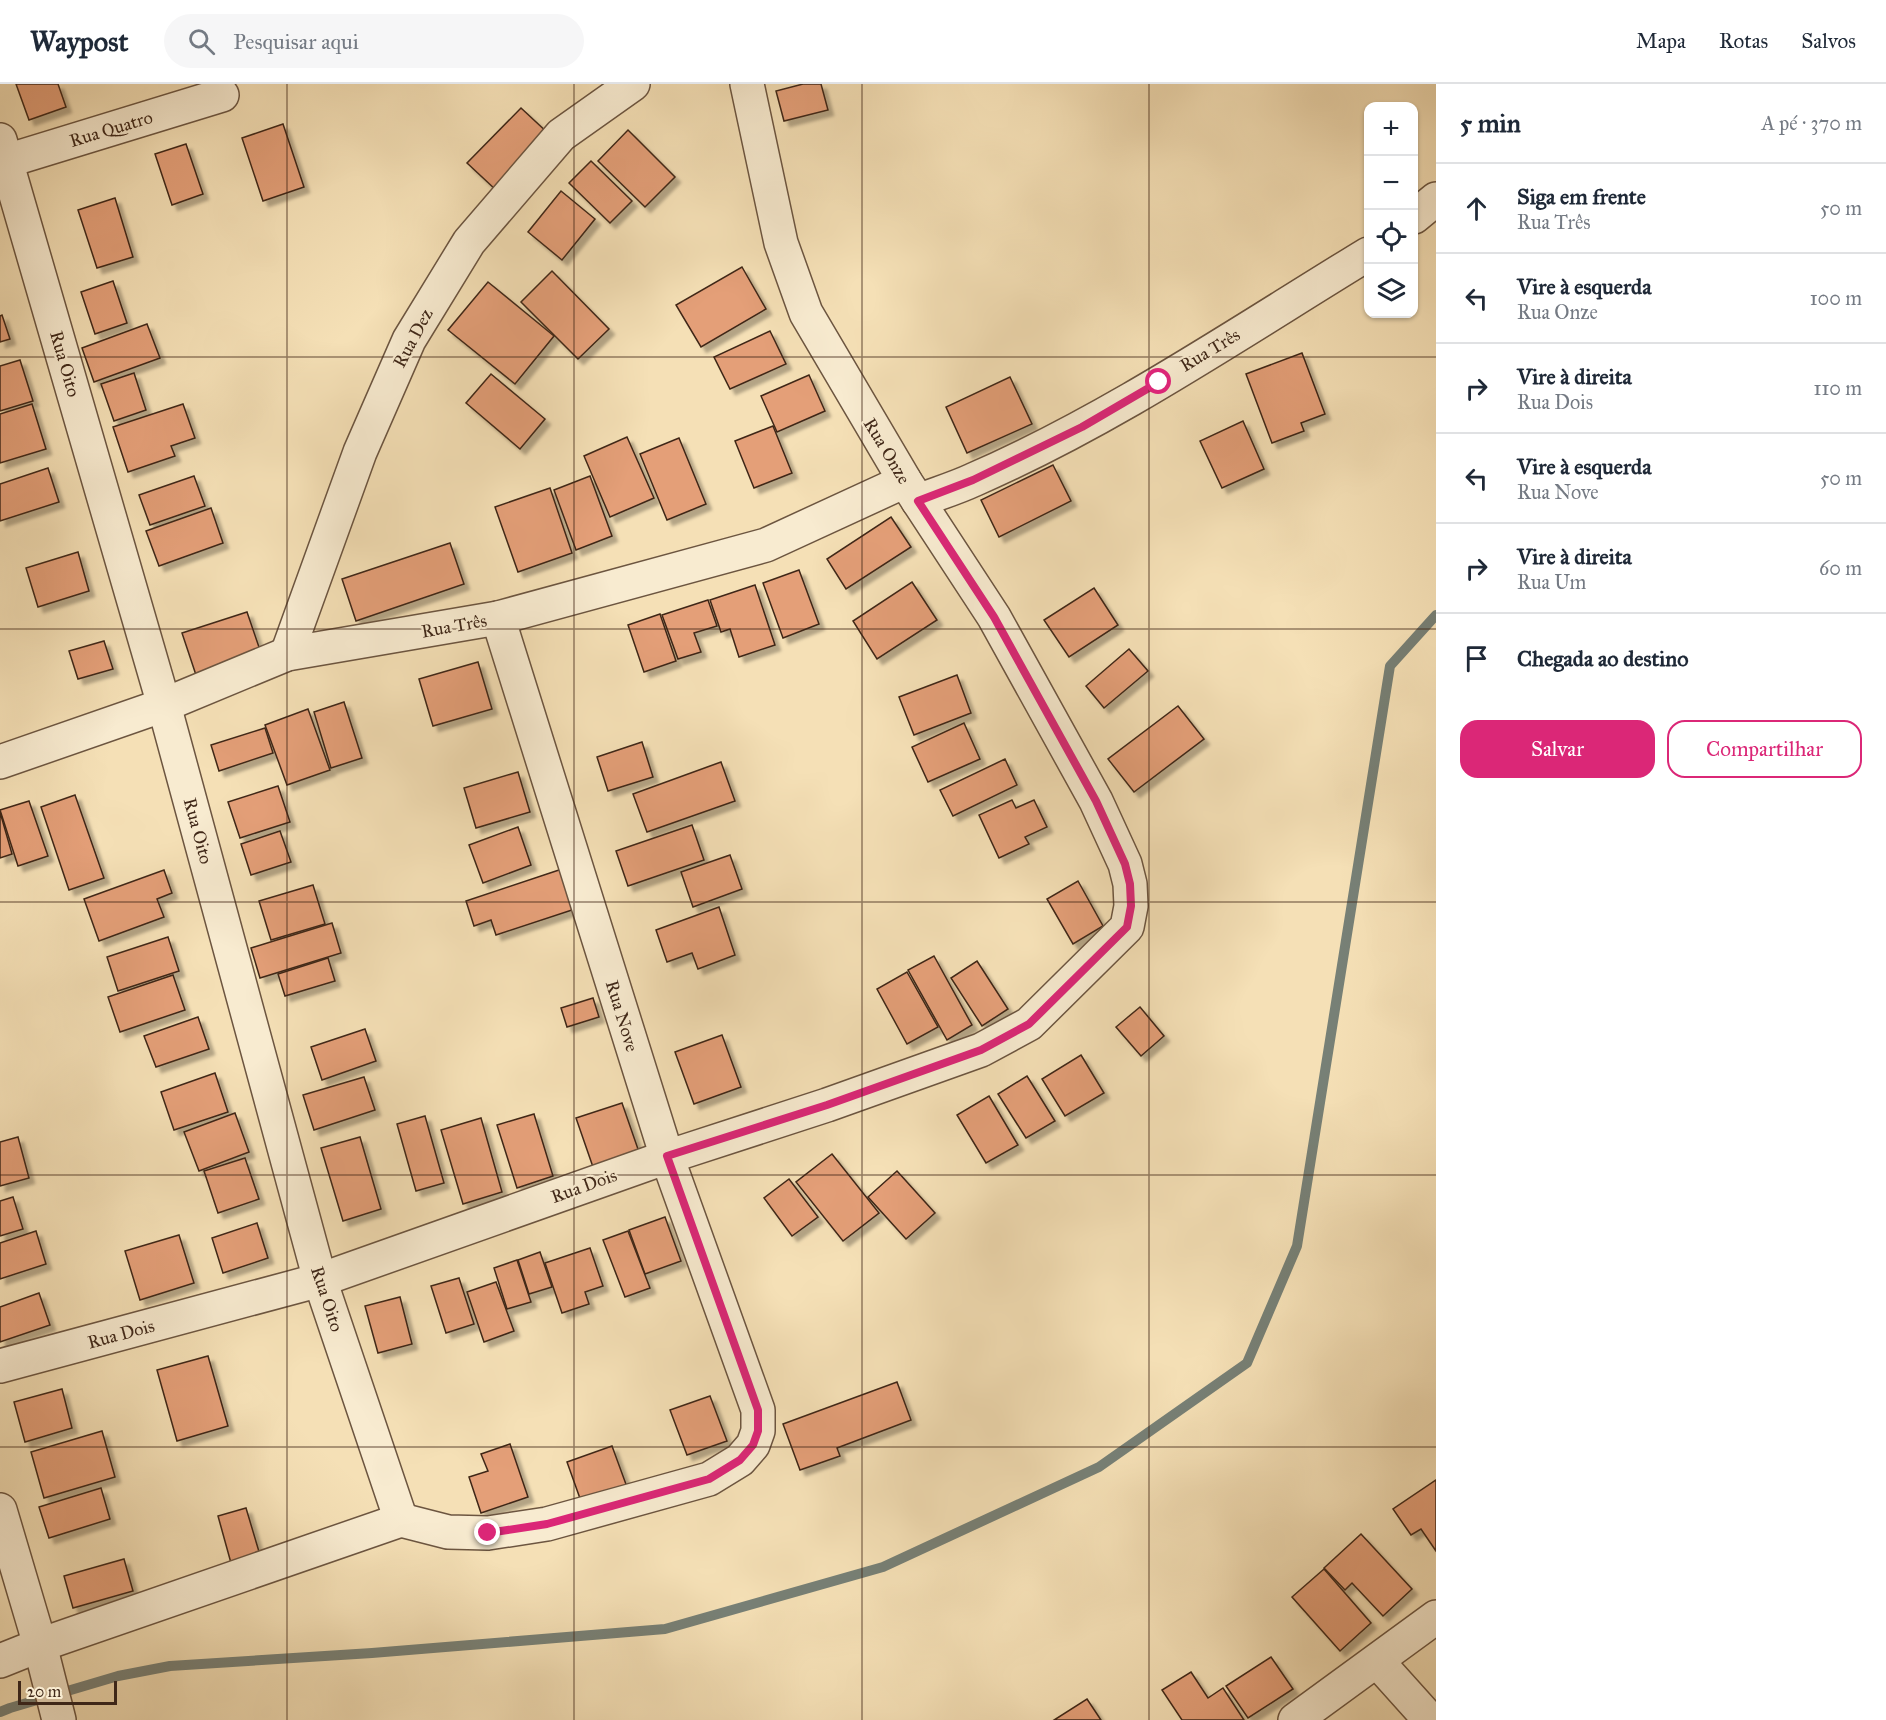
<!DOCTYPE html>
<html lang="pt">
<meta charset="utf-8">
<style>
:root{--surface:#fff;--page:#f6f6f7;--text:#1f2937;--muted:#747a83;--line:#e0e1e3;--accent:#db2777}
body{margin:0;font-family:"IM FELL Great Primer",serif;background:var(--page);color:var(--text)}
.controls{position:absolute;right:18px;top:18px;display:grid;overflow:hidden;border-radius:12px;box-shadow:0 2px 4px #0004}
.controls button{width:54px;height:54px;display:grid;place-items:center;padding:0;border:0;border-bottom:2px solid var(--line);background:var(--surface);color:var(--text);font:30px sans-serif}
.scale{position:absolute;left:18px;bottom:15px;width:99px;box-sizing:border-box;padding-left:6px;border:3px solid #3f2718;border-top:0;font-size:16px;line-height:21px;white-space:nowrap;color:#3f2718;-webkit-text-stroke:4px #f8ebd0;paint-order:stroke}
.stop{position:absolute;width:18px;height:18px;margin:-14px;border:4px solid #db2777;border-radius:50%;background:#fff}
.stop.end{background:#db2777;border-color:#fff;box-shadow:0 2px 6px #0008}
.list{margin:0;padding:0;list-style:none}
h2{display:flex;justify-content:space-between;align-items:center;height:78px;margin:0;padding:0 24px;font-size:26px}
h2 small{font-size:20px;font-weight:400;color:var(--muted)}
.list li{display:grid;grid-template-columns:39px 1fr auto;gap:18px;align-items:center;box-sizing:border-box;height:90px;padding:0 24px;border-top:2px solid var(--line)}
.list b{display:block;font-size:22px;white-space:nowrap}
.list p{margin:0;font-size:20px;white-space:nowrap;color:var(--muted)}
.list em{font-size:20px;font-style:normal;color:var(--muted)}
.actions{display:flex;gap:12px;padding:18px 24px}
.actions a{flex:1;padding:14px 0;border:2px solid var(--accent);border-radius:18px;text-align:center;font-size:21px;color:var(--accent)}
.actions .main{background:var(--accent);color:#fff}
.icon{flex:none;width:33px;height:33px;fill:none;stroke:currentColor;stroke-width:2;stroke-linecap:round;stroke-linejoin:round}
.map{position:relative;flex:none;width:1436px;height:1636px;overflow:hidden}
header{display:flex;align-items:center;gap:36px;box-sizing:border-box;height:84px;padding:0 30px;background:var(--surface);border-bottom:2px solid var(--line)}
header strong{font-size:28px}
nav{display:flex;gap:33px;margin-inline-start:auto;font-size:21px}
.search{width:420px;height:54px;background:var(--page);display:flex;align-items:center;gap:15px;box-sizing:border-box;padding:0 21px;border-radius:33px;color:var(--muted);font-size:22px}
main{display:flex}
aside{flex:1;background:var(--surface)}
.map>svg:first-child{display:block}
</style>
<header>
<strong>Waypost</strong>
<div class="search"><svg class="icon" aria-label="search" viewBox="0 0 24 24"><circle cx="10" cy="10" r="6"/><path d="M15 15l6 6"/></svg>Pesquisar aqui</div>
<nav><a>Mapa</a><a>Rotas</a><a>Salvos</a></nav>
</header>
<main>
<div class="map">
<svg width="1436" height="1636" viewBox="0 0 1436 1636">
<defs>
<filter id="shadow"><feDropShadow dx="5.5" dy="5.5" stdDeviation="1.5" flood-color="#0004"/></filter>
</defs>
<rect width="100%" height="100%" fill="#f5e0b6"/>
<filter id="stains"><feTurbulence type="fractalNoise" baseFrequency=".00333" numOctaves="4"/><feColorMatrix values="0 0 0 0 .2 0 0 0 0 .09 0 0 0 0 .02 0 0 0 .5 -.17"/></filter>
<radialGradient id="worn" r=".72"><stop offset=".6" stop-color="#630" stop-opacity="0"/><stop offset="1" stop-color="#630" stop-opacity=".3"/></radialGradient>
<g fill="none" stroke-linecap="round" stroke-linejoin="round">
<path stroke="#778076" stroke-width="10" d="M 0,1628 L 10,1624 L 118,1592 L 170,1582 L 372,1569 L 665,1545 L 883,1483 L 1099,1383 L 1247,1279 L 1297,1162 L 1390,582 L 1436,531"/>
</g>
<g fill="#e49f78" stroke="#3f2718" stroke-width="1.5" filter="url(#shadow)">
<path d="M 16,0 L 58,0 L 66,23 L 29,36 Z"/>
<path d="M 803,0 L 821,0 L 828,26 L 784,37 L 776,7 Z"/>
<path d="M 521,24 L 550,51 L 496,106 L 467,79 Z"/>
<path d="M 283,40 L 304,103 L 263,117 L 242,54 Z"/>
<path d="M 628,46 L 675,93 L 645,123 L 598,77 Z"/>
<path d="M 186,60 L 203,110 L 172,121 L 155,70 Z"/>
<path d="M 591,77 L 632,117 L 610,139 L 569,99 Z"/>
<path d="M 561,107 L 595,135 L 562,176 L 528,148 Z"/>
<path d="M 115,114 L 133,173 L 97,184 L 78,126 Z"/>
<path d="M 742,183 L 766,225 L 701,263 L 676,221 Z"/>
<path d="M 552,187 L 609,245 L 578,275 L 521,218 Z"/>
<path d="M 113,197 L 127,239 L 95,250 L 81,208 Z"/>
<path d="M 488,198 L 554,252 L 515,300 L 448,246 Z"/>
<path d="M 2,231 L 10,255 L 0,258 L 0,232 Z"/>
<path d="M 147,240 L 160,274 L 94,298 L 82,264 Z"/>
<path d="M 770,247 L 786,280 L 730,305 L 714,273 Z"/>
<path d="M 1302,269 L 1325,330 L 1301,339 L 1304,347 L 1272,359 L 1246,290 Z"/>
<path d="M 20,276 L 33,317 L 0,327 L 0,282 Z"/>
<path d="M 134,289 L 146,326 L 114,337 L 101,300 Z"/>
<path d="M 491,290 L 545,335 L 520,365 L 466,319 Z"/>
<path d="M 809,291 L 825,327 L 777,348 L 761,312 Z"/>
<path d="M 1010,293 L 1032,340 L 967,369 L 946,323 Z"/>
<path d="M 32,320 L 46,365 L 0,379 L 0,330 Z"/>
<path d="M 183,320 L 195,354 L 171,362 L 175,372 L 128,388 L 113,343 Z"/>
<path d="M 1243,337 L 1264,385 L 1222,404 L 1200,357 Z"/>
<path d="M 773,342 L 792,389 L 754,404 L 735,357 Z"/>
<path d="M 627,353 L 654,414 L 610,433 L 584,372 Z"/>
<path d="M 679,354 L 706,420 L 667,436 L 640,370 Z"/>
<path d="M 1053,381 L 1071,417 L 999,453 L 981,416 Z"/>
<path d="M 48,384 L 59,418 L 0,437 L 0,400 Z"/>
<path d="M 194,392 L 205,422 L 150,441 L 139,411 Z"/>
<path d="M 590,392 L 612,452 L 576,466 L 554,406 Z"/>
<path d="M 550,404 L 572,469 L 518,488 L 495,423 Z"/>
<path d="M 211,424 L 223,459 L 159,482 L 146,447 Z"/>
<path d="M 891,433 L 911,463 L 846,505 L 827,475 Z"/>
<path d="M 450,459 L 464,500 L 356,537 L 342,495 Z"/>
<path d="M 78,468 L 89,507 L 38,523 L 26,484 Z"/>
<path d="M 799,486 L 819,540 L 783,554 L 763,499 Z"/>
<path d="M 912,498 L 937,536 L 877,575 L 853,537 Z"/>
<path d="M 755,501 L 775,561 L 739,573 L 730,545 L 721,548 L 710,516 Z"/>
<path d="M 1094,504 L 1118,541 L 1069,573 L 1044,536 Z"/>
<path d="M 708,516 L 717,542 L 694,549 L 701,568 L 678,575 L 662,531 Z"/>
<path d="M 247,528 L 261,569 L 196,591 L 182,549 Z"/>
<path d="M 660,530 L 676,577 L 644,588 L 628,541 Z"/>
<path d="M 104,557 L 113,585 L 78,595 L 69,567 Z"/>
<path d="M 1129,565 L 1148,587 L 1104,624 L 1086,602 Z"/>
<path d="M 478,578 L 492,625 L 433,642 L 419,595 Z"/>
<path d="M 957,591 L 971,629 L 914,651 L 899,613 Z"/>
<path d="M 344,618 L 362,674 L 331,684 L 314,628 Z"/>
<path d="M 1178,622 L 1204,655 L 1134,708 L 1108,675 Z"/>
<path d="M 308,625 L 330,686 L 287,701 L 265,641 Z"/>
<path d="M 964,639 L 980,675 L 928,698 L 912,663 Z"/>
<path d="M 265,644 L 273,669 L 219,687 L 211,661 Z"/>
<path d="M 642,658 L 653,693 L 608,707 L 597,673 Z"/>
<path d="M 1005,675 L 1017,701 L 953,732 L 940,706 Z"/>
<path d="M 721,678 L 735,717 L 647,748 L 633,710 Z"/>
<path d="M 518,688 L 530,728 L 476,744 L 464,704 Z"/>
<path d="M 278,702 L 290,738 L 240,754 L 228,718 Z"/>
<path d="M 75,711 L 104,794 L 69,806 L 41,723 Z"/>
<path d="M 1012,716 L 1016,724 L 1034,716 L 1047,743 L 1025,753 L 1029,760 L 999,774 L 979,731 Z"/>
<path d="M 29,717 L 48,772 L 18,782 L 0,726 Z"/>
<path d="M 0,728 L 12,770 L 0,774 Z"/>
<path d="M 692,741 L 704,776 L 628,802 L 616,767 Z"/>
<path d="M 518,743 L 531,781 L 483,799 L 469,761 Z"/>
<path d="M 280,747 L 291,778 L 251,791 L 241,760 Z"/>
<path d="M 730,771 L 742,805 L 693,823 L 681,788 Z"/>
<path d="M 562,785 L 575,825 L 496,851 L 491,836 L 474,842 L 466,817 Z"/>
<path d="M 164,786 L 172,809 L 157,815 L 164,833 L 99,857 L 84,815 Z"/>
<path d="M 1078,797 L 1103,842 L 1073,860 L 1047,815 Z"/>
<path d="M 313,801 L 325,840 L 271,856 L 259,817 Z"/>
<path d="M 719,823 L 735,871 L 698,885 L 692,869 L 667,878 L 656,846 Z"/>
<path d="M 332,839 L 341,869 L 260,894 L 251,864 Z"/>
<path d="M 168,853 L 179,887 L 118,907 L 107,873 Z"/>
<path d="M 934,872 L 972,941 L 947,956 L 908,886 Z"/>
<path d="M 328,874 L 335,897 L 285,912 L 278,890 Z"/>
<path d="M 977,877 L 1008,925 L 982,942 L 951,894 Z"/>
<path d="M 907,888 L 938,943 L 907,960 L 877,905 Z"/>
<path d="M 173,891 L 185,926 L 120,948 L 108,913 Z"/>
<path d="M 593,914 L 599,933 L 567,943 L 561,924 Z"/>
<path d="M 1140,923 L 1164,952 L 1141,972 L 1116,943 Z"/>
<path d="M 198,933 L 209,965 L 156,983 L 144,952 Z"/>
<path d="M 365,945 L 376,977 L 322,996 L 311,963 Z"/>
<path d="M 722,951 L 741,1003 L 694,1020 L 675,968 Z"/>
<path d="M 1081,971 L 1104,1009 L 1065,1032 L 1042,995 Z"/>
<path d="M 215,989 L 228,1028 L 174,1046 L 161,1008 Z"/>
<path d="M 1027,992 L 1055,1037 L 1026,1054 L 998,1010 Z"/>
<path d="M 364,993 L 375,1026 L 314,1046 L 303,1011 Z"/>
<path d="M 989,1012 L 1018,1061 L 986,1079 L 957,1031 Z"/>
<path d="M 622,1019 L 639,1068 L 593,1083 L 576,1034 Z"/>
<path d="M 235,1029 L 249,1068 L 199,1087 L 184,1048 Z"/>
<path d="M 534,1030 L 553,1092 L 517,1104 L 497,1041 Z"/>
<path d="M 425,1032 L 444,1099 L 416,1107 L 397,1040 Z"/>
<path d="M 481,1034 L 502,1108 L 463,1120 L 441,1046 Z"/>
<path d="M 18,1053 L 29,1094 L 0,1102 L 0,1058 Z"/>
<path d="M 360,1053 L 381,1125 L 343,1137 L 321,1064 Z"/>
<path d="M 832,1070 L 879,1129 L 843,1157 L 796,1098 Z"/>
<path d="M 245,1074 L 259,1115 L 218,1129 L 204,1087 Z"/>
<path d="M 897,1087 L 935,1129 L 906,1155 L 868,1113 Z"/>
<path d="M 789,1095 L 818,1133 L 792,1152 L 764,1114 Z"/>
<path d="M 13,1113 L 23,1145 L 0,1152 L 0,1117 Z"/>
<path d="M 665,1133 L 681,1177 L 645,1190 L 629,1146 Z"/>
<path d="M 257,1139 L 268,1174 L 223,1189 L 212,1154 Z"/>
<path d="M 36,1147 L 46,1180 L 0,1195 L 0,1159 Z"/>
<path d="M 628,1147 L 650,1204 L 625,1213 L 603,1156 Z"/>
<path d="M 179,1151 L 194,1199 L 140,1216 L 125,1167 Z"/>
<path d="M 590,1164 L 603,1202 L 585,1208 L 589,1220 L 562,1229 L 545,1179 Z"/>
<path d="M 540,1168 L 552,1203 L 529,1210 L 518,1176 Z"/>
<path d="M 517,1176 L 531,1218 L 507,1225 L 494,1184 Z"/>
<path d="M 459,1194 L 474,1240 L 446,1249 L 431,1202 Z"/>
<path d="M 496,1198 L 514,1247 L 484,1258 L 467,1208 Z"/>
<path d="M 39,1209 L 50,1241 L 0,1258 L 0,1223 Z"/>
<path d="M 400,1213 L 412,1260 L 378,1269 L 365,1222 Z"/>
<path d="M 208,1272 L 228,1342 L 177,1357 L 157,1286 Z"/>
<path d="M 897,1298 L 911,1336 L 837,1364 L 840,1372 L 800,1386 L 783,1340 Z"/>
<path d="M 62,1305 L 72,1344 L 25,1358 L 14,1318 Z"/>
<path d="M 710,1312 L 727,1357 L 687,1371 L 670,1326 Z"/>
<path d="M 102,1347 L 115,1393 L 44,1414 L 31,1368 Z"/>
<path d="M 510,1360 L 528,1413 L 481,1429 L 469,1393 L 488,1387 L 481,1370 Z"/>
<path d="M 612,1362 L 627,1403 L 582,1420 L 567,1378 Z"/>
<path d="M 1436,1396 L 1436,1467 L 1421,1445 L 1411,1451 L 1393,1425 Z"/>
<path d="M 101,1404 L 110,1435 L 49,1454 L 39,1423 Z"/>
<path d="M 246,1424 L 260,1471 L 231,1479 L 218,1432 Z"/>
<path d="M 1361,1450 L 1412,1505 L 1383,1532 L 1352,1499 L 1345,1506 L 1324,1484 Z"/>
<path d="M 124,1475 L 133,1507 L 73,1524 L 64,1492 Z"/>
<path d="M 1324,1485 L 1371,1539 L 1340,1567 L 1292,1513 Z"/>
<path d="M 1271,1573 L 1293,1605 L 1248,1634 L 1226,1602 Z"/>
<path d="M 1191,1588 L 1208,1614 L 1223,1604 L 1244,1636 L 1182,1636 L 1162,1606 Z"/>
<path d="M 1087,1615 L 1101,1636 L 1054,1636 Z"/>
</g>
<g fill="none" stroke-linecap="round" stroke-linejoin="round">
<g stroke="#6c5540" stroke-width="36">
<g id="minor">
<path d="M 0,56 L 164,621 L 320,1196 L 401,1436"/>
<path d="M 0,79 L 222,11"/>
<path d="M 1414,133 L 1436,115"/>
<path d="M 918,417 C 936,410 956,404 973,396 C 1111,336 1240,248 1368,170"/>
<path d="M 287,570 L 360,368 L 409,256 L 469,158 L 561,51 L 633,0"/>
<path d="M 0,678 L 164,621 L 287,570 L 498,534 L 766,461 L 905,397"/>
<path d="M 0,1282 L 320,1196 L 667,1073 L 827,1021 L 981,966 L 1029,940 L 1127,843 L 1131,822 L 1130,800 L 1125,780 L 1096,717 L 994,533 L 905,397 L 806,229 L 781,159 L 747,0"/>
<path d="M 0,1426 L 40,1561 L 59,1636"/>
<path d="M 401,1436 L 448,1448 L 488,1449 L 547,1440 L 709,1395 L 740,1376 L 753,1361 L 758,1347 L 758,1326 L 667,1073 L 498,534"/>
<path d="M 0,1577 L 40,1561 L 401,1436"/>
<path d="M 1377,1577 L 1430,1636"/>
<path d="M 1295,1636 L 1436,1533"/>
</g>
</g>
<use href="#minor" stroke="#f8ebd0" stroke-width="33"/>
</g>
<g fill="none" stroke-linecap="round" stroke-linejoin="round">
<path stroke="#db2777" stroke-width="8" d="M 488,1449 L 547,1440 L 709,1395 L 740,1376 L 753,1361 L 758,1347 L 758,1326 L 667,1072 L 827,1021 L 981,966 L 1029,940 L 1127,843 L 1131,822 L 1130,800 L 1125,780 L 1096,717 L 994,533 L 918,417 L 973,396 L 1082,343 L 1159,298"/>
</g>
<path fill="none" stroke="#3f2718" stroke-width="1.5" stroke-opacity="0.55" d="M 287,0 L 287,1636M 574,0 L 574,1636M 862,0 L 862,1636M 1149,0 L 1149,1636M 0,273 L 1436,273M 0,545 L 1436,545M 0,818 L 1436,818M 0,1091 L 1436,1091M 0,1363 L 1436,1363"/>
<g text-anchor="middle" stroke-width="4.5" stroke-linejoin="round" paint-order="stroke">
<g font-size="18" fill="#3f2718" stroke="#f8ebd0">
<text transform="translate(111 45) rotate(-17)" y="6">Rua Quatro</text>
<text transform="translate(413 254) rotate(-62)" y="6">Rua Dez</text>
<text transform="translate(1210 266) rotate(-31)" y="6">Rua Três</text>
<text transform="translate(65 280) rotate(74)" y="6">Rua Oito</text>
<text transform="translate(887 367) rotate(59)" y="6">Rua Onze</text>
<text transform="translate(454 542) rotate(-10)" y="6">Rua Três</text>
<text transform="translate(198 747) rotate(75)" y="6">Rua Oito</text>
<text transform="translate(622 932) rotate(73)" y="6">Rua Nove</text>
<text transform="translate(584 1102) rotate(-20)" y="6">Rua Dois</text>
<text transform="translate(327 1215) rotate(72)" y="6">Rua Oito</text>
<text transform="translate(121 1250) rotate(-15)" y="6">Rua Dois</text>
</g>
</g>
<rect width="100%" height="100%" filter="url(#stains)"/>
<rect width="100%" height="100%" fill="url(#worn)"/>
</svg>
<div class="controls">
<button>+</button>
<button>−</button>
<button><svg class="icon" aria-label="locate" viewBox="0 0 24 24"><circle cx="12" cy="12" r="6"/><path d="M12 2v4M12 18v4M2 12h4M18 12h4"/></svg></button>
<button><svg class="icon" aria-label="layers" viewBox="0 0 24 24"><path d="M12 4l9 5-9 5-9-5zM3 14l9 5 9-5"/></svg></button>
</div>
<div class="scale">20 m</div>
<div class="stop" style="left:1159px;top:298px"></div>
<div class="stop end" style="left:488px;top:1449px"></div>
</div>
<aside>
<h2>5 min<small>A pé · 370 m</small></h2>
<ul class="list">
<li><svg class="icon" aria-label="ahead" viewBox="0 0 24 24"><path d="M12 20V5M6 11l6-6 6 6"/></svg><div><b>Siga em frente</b><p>Rua Três</p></div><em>50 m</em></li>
<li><svg class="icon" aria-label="left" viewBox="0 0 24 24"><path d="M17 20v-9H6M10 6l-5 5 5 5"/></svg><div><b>Vire à esquerda</b><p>Rua Onze</p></div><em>100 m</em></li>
<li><svg class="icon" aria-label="right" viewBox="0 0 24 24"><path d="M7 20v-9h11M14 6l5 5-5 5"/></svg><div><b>Vire à direita</b><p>Rua Dois</p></div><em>110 m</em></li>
<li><svg class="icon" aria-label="left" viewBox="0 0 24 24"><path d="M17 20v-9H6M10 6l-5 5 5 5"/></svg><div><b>Vire à esquerda</b><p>Rua Nove</p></div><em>50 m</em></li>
<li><svg class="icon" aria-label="right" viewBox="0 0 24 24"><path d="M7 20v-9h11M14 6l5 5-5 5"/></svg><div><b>Vire à direita</b><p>Rua Um</p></div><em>60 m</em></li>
<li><svg class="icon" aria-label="arrive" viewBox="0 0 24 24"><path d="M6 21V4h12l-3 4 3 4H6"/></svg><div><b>Chegada ao destino</b></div></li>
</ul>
<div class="actions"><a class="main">Salvar</a><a>Compartilhar</a></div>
</aside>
</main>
